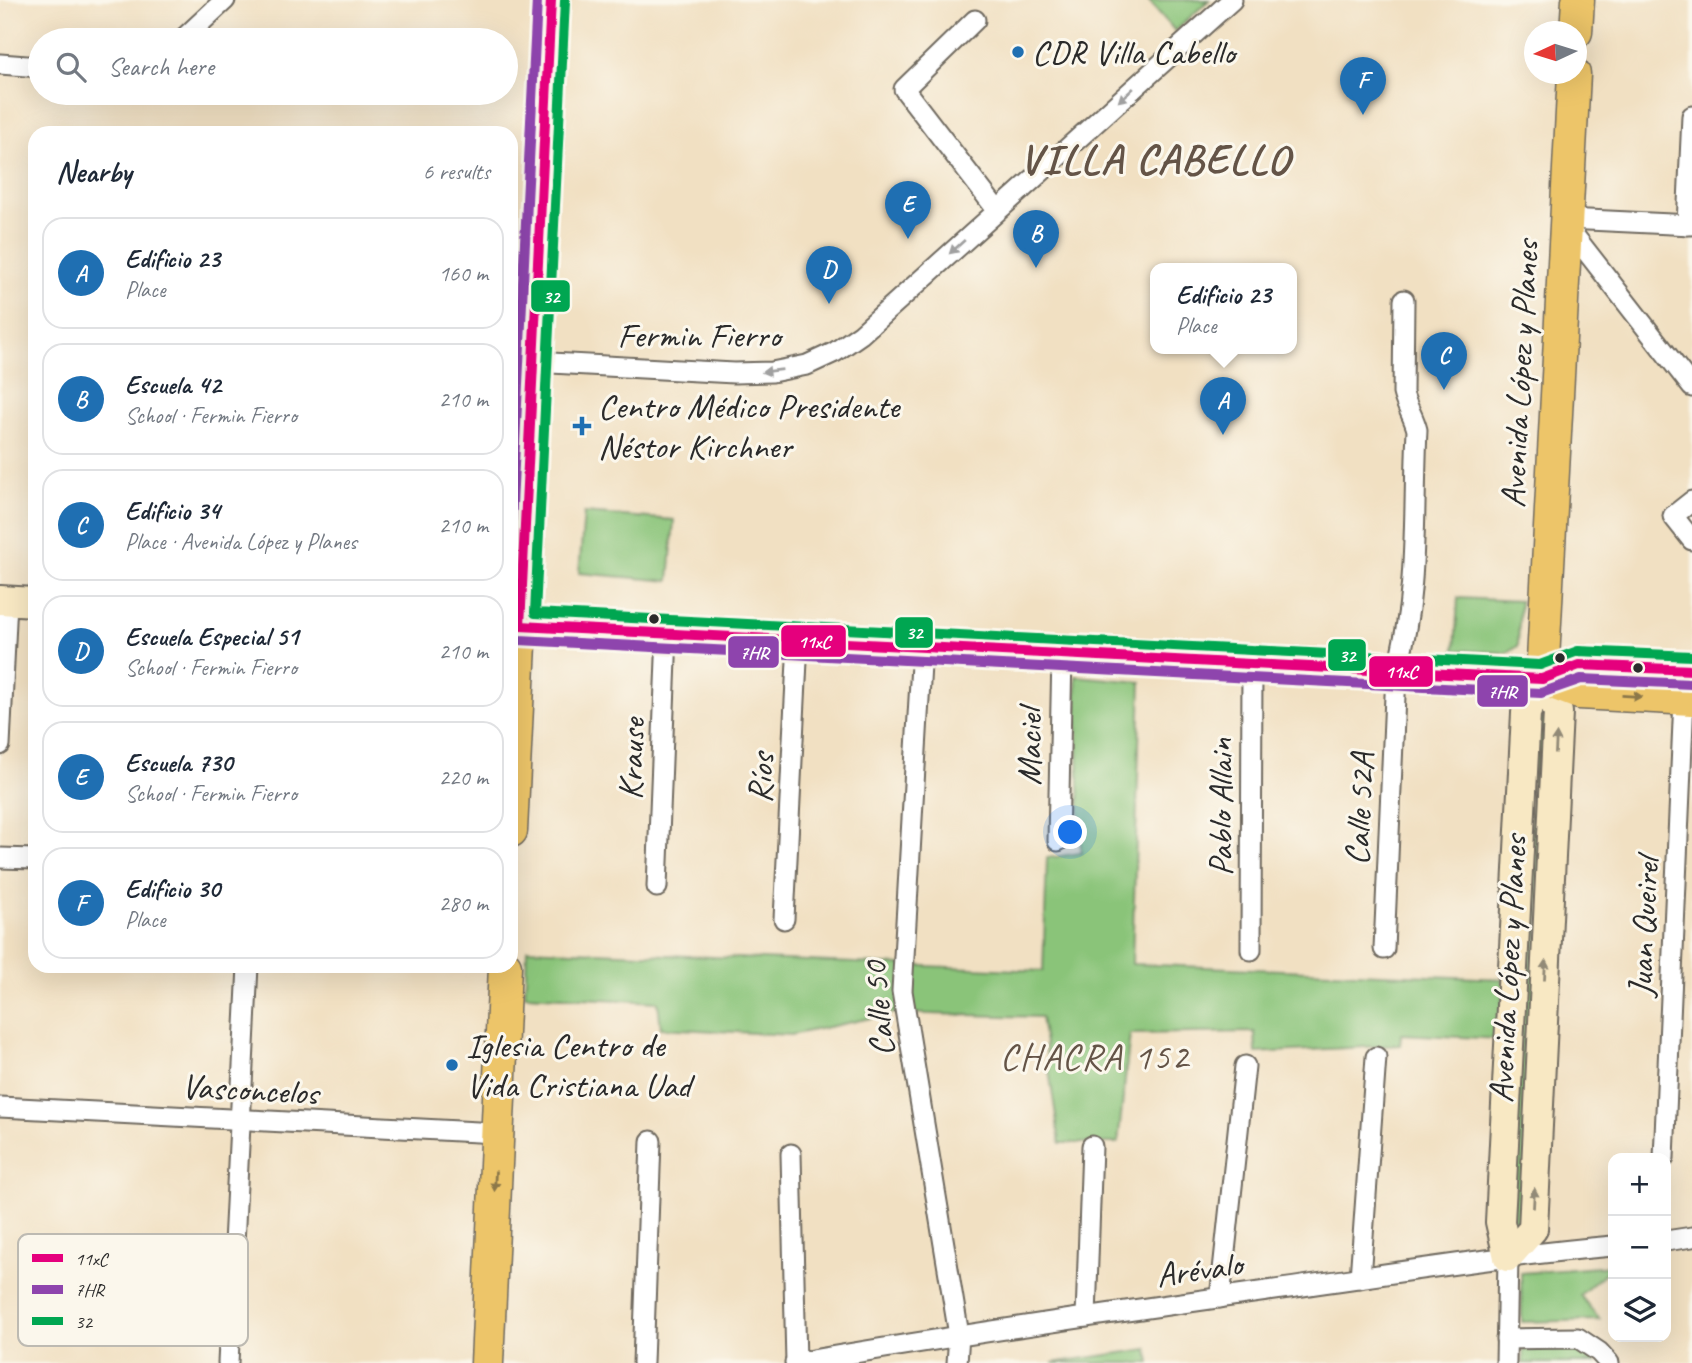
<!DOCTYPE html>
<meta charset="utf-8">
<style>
:root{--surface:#fff;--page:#f6f6f7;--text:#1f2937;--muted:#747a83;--line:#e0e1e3;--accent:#1f6fb2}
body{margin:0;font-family:Caveat,sans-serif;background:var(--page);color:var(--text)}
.controls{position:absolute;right:21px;bottom:21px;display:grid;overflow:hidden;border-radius:14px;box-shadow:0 7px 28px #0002}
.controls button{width:63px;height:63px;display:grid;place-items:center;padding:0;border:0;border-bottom:2px solid var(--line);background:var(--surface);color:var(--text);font:35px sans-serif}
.compass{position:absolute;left:1524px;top:21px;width:63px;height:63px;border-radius:50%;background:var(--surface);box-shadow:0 7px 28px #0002;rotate:266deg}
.you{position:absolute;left:1071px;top:833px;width:24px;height:24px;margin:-18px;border:5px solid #fff;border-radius:50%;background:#1a73e8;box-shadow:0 0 0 10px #1a73e833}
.badge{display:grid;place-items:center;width:46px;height:46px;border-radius:50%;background:var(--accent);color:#fff;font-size:23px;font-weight:700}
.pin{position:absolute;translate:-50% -58px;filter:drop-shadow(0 2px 4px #0008)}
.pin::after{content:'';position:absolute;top:37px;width:24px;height:21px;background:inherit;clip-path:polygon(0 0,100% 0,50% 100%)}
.popup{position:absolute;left:1150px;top:263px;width:147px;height:91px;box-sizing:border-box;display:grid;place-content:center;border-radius:14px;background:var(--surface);filter:drop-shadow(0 2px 5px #0005);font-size:23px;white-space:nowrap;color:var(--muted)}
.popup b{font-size:26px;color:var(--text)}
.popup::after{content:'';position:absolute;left:50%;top:100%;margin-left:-14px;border:14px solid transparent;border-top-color:var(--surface)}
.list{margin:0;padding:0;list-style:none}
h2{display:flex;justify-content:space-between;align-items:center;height:91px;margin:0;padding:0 28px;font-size:30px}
h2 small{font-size:23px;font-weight:400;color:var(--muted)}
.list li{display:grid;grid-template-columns:46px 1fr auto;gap:21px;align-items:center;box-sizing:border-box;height:112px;margin:0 14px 14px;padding:0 14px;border:2px solid var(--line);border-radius:21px}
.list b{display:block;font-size:26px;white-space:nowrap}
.list p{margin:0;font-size:23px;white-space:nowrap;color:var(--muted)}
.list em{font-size:23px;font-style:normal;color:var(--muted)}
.icon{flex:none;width:38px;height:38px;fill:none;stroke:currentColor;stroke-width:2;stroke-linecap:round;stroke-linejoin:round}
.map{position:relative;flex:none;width:1692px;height:1363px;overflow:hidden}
.search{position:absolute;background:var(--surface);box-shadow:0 7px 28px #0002;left:28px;top:28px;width:490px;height:77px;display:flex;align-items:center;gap:18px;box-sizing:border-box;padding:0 24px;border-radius:38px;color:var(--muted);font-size:26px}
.panel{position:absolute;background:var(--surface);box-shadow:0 7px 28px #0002;left:28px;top:126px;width:490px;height:847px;border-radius:21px}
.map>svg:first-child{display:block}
</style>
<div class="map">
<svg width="1692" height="1363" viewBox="0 0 1692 1363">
<rect width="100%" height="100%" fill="#fbf7ec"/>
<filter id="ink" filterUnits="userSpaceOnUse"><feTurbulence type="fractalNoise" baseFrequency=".0143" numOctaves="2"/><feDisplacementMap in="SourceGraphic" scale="14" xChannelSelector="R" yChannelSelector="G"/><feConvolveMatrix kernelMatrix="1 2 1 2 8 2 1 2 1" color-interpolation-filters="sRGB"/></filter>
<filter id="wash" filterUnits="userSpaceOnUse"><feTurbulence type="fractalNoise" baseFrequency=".00686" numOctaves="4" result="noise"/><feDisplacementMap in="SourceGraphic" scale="28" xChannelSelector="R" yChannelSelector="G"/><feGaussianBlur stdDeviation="1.57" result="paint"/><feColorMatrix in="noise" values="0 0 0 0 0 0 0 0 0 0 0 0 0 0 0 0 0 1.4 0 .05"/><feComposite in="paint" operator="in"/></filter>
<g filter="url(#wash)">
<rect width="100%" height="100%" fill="#f1e0c2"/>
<g fill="#8ac479" stroke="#5a7852" stroke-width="2">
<path d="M 1148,0 L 1209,0 L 1175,31 Z"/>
<path d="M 584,513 L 674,520 L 669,581 L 579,573 Z"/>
<path d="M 1458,598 L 1520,601 L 1518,646 L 1508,653 L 1455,650 Z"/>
<path d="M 1076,676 L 1141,682 L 1132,964 L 1503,979 L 1501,1039 L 1401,1034 L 1400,1045 L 1256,1053 L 1255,1032 L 1130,1034 L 1118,1143 L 1060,1143 L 1041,1017 L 894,1013 L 791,1035 L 661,1028 L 658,1002 L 525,995 L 527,949 L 1043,971 L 1047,858 L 1081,853 Z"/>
<path d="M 1549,718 L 1524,1226 L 1512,1225 L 1536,720 Z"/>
<path d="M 1613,1266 L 1580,1295 L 1600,1320 L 1522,1322 L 1521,1273 Z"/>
<path d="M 1148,1349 L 1150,1363 L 1052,1363 Z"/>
<path d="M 1584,1349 L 1596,1363 L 1523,1363 L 1523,1350 Z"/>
</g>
</g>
<g filter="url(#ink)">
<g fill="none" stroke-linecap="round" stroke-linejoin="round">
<g stroke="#706a60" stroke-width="23">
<g id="street">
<path d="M 975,20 L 904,89 L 997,210"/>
<path d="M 182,40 L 225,0"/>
<path d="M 0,64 L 40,67"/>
<path d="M 1567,219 L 1692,225"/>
<path d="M 1566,225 L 1692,387"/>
<path d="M 1687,225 L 1692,116"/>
<path d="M 533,362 L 734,373 L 772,372 L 807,365 L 835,352 L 861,334 L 1232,0"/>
<path d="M 1692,501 L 1673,516 L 1692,540"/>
<path d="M 922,647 L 902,991 L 959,1335 L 957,1363"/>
<path d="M 0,745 L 7,601"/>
<path d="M 1058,841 L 1062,655"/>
<path d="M 0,858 L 35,859"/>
<path d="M 657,887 L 667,634"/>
<path d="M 784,919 L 798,641"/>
<path d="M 1384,949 L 1396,673 C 1419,594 1413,511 1417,430 C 1414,417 1406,406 1403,393 L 1404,300"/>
<path d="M 1251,950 L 1252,664"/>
<path d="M 0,1107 L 497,1133"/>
<path d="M 791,1154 L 796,1363"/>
<path d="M 1664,1158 L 1684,699"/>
<path d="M 1666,1241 L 1692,1237"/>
<path d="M 1360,1278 L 1376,1057"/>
<path d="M 1220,1298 L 1245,1066"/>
<path d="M 1086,1317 L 1092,1146"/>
<path d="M 1506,1339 L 1578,1338 L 1599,1352 L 1609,1363"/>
<path d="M 228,1363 L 248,966"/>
<path d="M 643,1363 L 651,1141"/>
<path d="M 795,1363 C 952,1336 1109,1313 1267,1291 C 1382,1275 1497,1256 1613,1246"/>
<path d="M 1506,1363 L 1508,1257"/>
</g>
</g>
<g stroke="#706a60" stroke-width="32">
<g id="secondary">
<path d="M 0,600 L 35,602"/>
<path d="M 1508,1257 L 1533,1229 L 1558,712 L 1542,679"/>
<path d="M 1508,1257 L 1500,1222 L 1526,713 L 1542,679"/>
</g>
</g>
<g stroke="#706a60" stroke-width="35">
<g id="primary">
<path d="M 1576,32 L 1578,0"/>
<path d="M 520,626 L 1542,679 L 1579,693 L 1692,699"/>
<path d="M 1542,679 L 1574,74"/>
<path d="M 1542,679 L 1579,665 L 1692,670"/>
<path d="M 511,831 L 551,0"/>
<path d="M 487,1363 L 505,966"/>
</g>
</g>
<use href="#street" stroke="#fff" stroke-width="19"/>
<use href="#secondary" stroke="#f8e8c3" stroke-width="28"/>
<use href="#primary" stroke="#edc569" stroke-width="32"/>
<g stroke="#fbf7ec" stroke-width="16">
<g id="bus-1">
<path d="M 520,626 L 1542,679 L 1579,665 L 1692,670"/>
<path d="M 520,626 L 551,0"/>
</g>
</g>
<g stroke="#fbf7ec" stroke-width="16">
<g id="bus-2">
<path d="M 511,525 L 537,0"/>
<path d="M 511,637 L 519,640 L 1541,693 L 1581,679 L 1691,684"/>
</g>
</g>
<g stroke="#fbf7ec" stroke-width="16">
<path id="bus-3" d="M 565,1 L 535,613 L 1540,665 L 1578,651 L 1692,656"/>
</g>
<use href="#bus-1" stroke="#e5007d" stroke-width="10"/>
<use href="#bus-2" stroke="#8e44ad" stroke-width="10"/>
<use href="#bus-3" stroke="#00a651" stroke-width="10"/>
</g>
<defs><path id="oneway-solid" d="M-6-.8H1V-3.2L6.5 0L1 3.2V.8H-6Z" transform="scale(1.75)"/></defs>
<g fill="#a0a0a0">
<use href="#oneway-solid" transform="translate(1126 95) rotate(138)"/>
<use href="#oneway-solid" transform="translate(957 247) rotate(138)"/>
<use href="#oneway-solid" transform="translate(772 371) rotate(173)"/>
</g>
<g fill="#8c784a">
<use href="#oneway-solid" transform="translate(1632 696) rotate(3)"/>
<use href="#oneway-solid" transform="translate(495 1181) rotate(93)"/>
</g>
<g fill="#928a77">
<use href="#oneway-solid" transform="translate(1556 743) rotate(-87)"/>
<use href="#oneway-solid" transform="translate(1545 970) rotate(-87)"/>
<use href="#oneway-solid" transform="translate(1534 1198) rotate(-87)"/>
</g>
</g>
<g fill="#1f6fb2" stroke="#fbf7ec" stroke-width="2.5">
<circle cx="1018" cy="52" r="7"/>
<path d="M578.5 415.5h7v7h7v7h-7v7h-7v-7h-7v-7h7z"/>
<circle cx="452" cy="1065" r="7"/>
</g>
<g fill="#2b2b2b" stroke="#fbf7ec" stroke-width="2.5">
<circle cx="654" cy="619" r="6"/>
<circle cx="1560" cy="658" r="6"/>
<circle cx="1638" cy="668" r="6"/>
</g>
<g text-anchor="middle" stroke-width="6" stroke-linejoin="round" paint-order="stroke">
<g font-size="35" fill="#2b2b2b" stroke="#fbf7ec" text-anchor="start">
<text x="1032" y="64">CDR Villa Cabello</text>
<text x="598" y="418">Centro Médico Presidente<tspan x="598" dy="40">Néstor Kirchner</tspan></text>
<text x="466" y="1057">Iglesia Centro de<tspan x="466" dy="40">Vida Cristiana Uad</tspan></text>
</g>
<g font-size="35" fill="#2b2b2b" stroke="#fbf7ec">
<text x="699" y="347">Fermin Fierro</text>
<text transform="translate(1519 374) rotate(-87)" y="12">Avenida López y Planes</text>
<text transform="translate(1029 747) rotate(-89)" y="12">Maciel</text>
<text transform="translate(631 759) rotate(-88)" y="12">Krause</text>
<text transform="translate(760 778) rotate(-87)" y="12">Ríos</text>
<text transform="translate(1220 807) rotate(-90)" y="12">Pablo Allain</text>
<text transform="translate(1359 809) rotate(-87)" y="12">Calle 52A</text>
<text transform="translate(1643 927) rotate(-87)" y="12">Juan Queirel</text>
<text transform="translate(1507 969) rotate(-87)" y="12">Avenida López y Planes</text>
<text transform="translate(878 1009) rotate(-95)" y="12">Calle 50</text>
<text transform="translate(250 1089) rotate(3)" y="12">Vasconcelos</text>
<text transform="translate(1199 1269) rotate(-8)" y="12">Arévalo</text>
</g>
<g font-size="37" letter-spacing="2" fill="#645447" stroke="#fbf7ec">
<text x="1095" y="1069">CHACRA 152</text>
</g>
<g font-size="42" font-weight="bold" letter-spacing="2" fill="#645447" stroke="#fbf7ec">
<text x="1155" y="173">VILLA CABELLO</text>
</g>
</g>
<rect x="18" y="1234" width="230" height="112" rx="10" fill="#fbf7ec" stroke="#bdbab2" stroke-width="2"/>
<rect x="32" y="1254" width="31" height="8" fill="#e5007d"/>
<rect x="32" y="1285" width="31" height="9" fill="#8e44ad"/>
<rect x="32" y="1317" width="31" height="8" fill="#00a651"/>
<g font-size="19" fill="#2b2b2b">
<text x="75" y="1265">11xC</text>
<text x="75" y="1296">7HR</text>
<text x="75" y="1328">32</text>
</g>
<g stroke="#fbf7ec" stroke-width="2.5">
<rect x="530" y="279" width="41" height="34" rx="7" fill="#00a651"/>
<rect x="894" y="616" width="40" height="33" rx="7" fill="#00a651"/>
<rect x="780" y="624" width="67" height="34" rx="7" fill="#e5007d"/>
<rect x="727" y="635" width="53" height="34" rx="7" fill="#8e44ad"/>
<rect x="1327" y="638" width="40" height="34" rx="7" fill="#00a651"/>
<rect x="1368" y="655" width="66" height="33" rx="7" fill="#e5007d"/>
<rect x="1476" y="674" width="53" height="34" rx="7" fill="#8e44ad"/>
</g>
<g font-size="19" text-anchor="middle" font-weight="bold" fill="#fff">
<text x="551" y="303">32</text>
<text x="914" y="639">32</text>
<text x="814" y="648">11xC</text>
<text x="754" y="659">7HR</text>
<text x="1347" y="662">32</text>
<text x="1401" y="678">11xC</text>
<text x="1502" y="698">7HR</text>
</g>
</svg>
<div class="controls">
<button>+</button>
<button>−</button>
<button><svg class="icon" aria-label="layers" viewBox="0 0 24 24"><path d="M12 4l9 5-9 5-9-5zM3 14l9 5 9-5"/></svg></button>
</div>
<svg class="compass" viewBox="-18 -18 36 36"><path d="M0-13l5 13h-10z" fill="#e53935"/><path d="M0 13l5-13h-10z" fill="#747a83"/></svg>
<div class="you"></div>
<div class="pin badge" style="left:1223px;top:435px">A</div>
<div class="popup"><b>Edificio 23</b>Place</div>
<div class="pin badge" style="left:1036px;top:268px">B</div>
<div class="pin badge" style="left:1444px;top:390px">C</div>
<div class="pin badge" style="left:829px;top:304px">D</div>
<div class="pin badge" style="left:908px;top:239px">E</div>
<div class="pin badge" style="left:1363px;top:115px">F</div>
<div class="search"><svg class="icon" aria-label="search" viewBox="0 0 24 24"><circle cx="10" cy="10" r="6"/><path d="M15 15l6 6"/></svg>Search here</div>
<section class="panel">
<h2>Nearby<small>6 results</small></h2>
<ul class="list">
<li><span class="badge">A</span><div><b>Edificio 23</b><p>Place</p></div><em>160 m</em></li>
<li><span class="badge">B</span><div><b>Escuela 42</b><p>School · Fermin Fierro</p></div><em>210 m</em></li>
<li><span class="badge">C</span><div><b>Edificio 34</b><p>Place · Avenida López y Planes</p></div><em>210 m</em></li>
<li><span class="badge">D</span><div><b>Escuela Especial 51</b><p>School · Fermin Fierro</p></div><em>210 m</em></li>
<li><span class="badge">E</span><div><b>Escuela 730</b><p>School · Fermin Fierro</p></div><em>220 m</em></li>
<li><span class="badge">F</span><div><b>Edificio 30</b><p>Place</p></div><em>280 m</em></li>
</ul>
</section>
</div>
